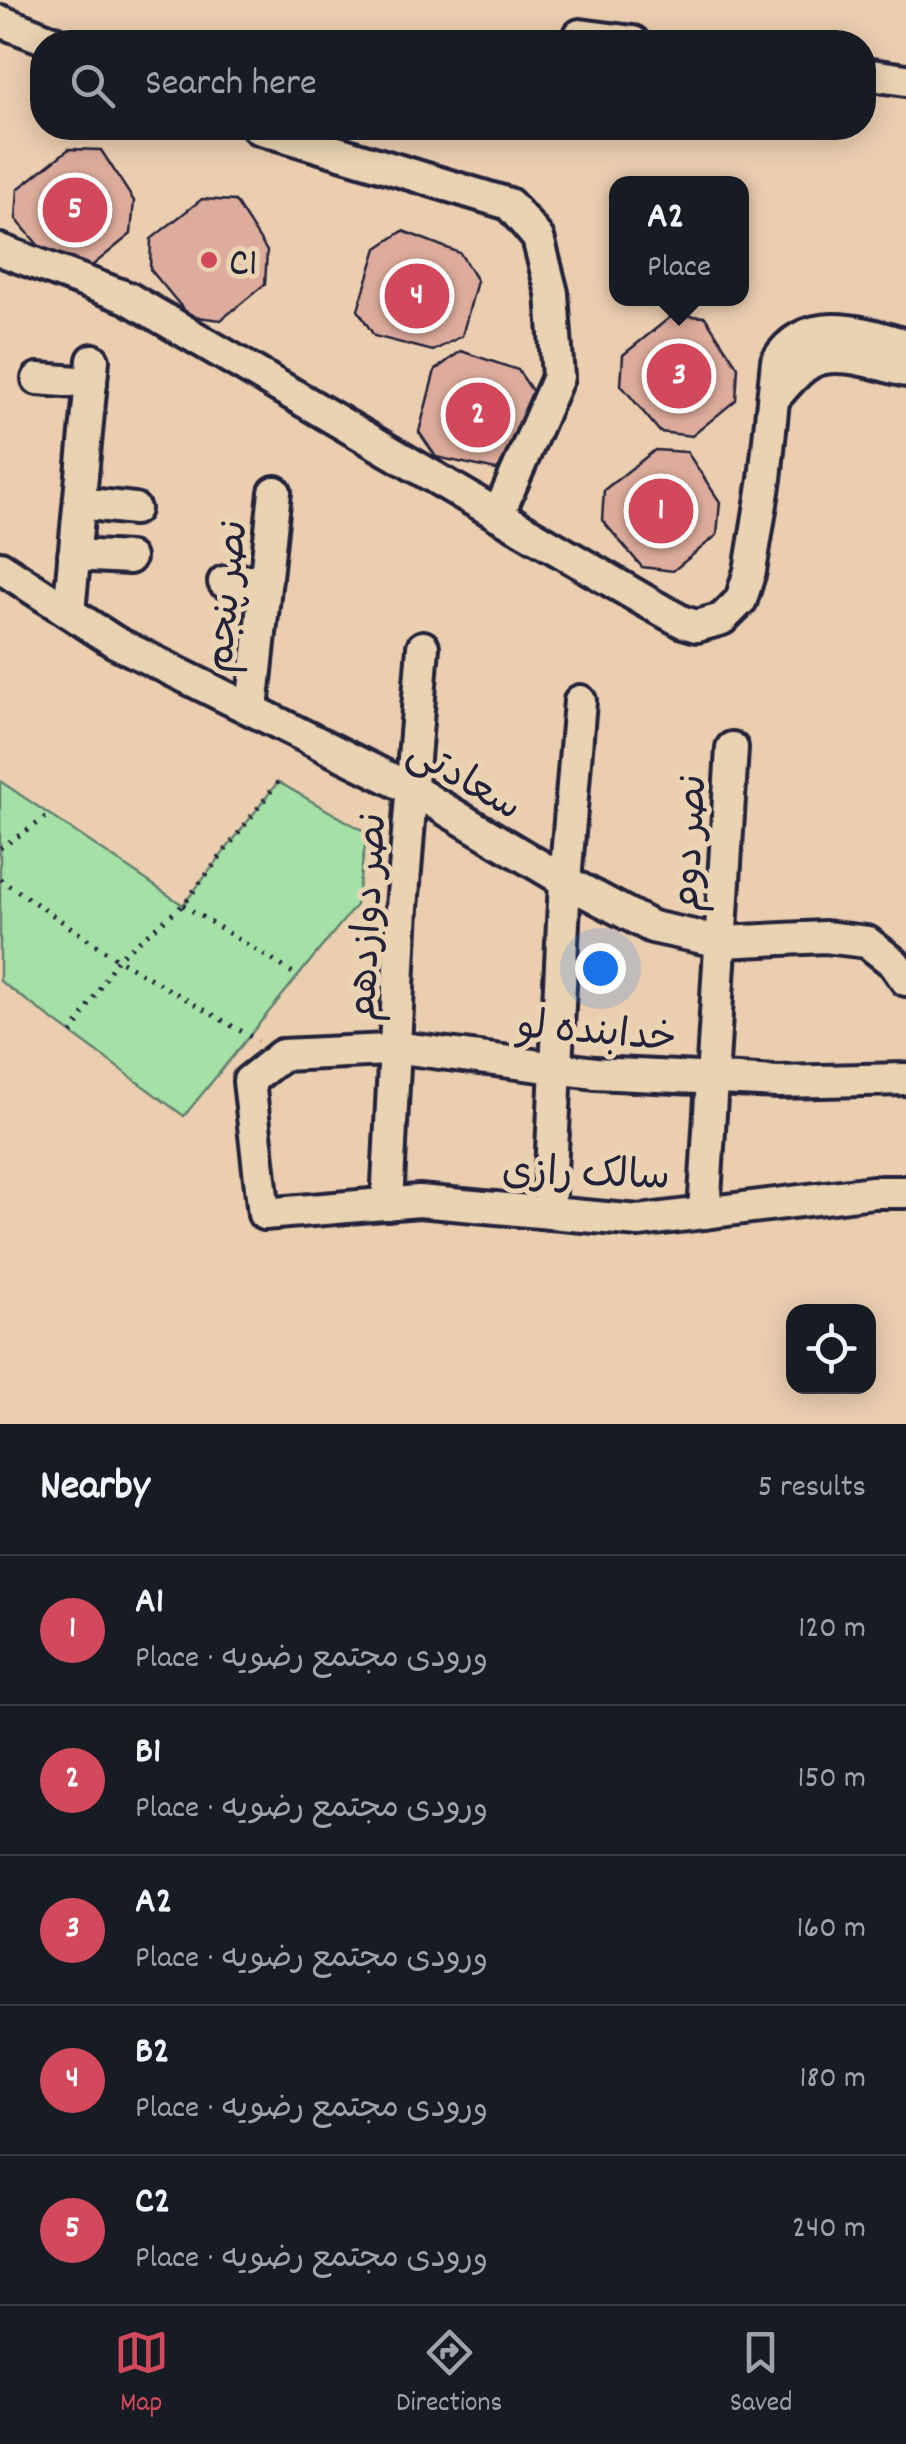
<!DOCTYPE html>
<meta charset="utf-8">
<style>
:root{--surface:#171b24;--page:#20242c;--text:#f1f3f6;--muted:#9ea1a6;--line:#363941;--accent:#d1495b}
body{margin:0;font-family:Dekko,"Playpen Sans Arabic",sans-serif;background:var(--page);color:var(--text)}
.controls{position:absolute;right:30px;bottom:30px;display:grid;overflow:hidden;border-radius:20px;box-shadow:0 5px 25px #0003}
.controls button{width:90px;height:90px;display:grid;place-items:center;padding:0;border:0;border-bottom:2px solid var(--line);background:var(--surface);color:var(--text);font:50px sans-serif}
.you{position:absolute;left:600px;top:968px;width:35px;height:35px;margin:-25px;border:8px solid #fff;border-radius:50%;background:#1a73e8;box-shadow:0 0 0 15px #1a73e833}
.badge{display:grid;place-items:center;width:65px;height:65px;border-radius:50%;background:var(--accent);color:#fff;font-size:32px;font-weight:700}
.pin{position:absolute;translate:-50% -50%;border:5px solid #fff;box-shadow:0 2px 10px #0006}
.popup{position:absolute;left:609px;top:176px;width:140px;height:130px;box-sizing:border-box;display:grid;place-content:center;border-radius:20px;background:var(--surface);filter:drop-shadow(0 2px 8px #0005);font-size:32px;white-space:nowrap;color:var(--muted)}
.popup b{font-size:38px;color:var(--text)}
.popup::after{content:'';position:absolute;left:50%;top:100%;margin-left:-20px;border:20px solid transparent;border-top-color:var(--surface)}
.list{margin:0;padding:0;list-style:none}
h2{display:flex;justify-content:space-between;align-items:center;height:130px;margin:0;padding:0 40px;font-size:42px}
h2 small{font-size:32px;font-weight:400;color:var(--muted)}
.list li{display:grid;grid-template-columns:65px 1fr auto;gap:30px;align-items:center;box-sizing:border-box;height:150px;padding:0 40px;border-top:2px solid var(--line)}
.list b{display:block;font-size:38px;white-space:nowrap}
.list p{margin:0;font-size:32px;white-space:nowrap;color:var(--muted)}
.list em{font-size:32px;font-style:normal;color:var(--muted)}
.icon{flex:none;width:55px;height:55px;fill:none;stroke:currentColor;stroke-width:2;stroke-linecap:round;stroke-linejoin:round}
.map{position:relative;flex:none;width:906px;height:1424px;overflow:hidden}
.search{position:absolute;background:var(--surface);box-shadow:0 5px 25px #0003;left:30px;right:30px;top:30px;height:110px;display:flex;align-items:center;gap:25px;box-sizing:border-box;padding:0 35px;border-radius:40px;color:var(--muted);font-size:38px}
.sheet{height:880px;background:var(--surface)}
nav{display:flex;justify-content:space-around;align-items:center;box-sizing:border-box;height:140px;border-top:2px solid var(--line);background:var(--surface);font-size:28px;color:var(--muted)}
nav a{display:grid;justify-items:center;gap:5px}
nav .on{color:var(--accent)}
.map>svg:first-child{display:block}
</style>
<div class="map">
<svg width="906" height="1424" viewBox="0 0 906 1424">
<rect width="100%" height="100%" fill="#ebceb0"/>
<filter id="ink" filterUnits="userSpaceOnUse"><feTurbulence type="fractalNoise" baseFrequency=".01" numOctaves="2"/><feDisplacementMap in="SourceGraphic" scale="20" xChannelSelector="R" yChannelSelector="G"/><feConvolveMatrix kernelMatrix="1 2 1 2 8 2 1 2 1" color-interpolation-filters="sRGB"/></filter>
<g filter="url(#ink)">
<path fill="#a5e1a7" stroke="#648271" stroke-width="2.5" d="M 0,781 L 183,905 L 278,782 L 367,833 L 356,905 L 184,1116 L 0,981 Z"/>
<g fill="#ddac9c" stroke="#22223b" stroke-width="2.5">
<path d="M 69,149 L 101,150 L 134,201 L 131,234 L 87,270 L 56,266 L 16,219 L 18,189 Z"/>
<path d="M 202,199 L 235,201 L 267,251 L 265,284 L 221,320 L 189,316 L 150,269 L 151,239 Z"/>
<path d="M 403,231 L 460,253 L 477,281 L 462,336 L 433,351 L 374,336 L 358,310 L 377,248 Z"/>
<path d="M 673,315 L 705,317 L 738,367 L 736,400 L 692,436 L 660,432 L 621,385 L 623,355 Z"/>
<path d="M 461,351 L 518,370 L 537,398 L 524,453 L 496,470 L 436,457 L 419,432 L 435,370 Z"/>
<path d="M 655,450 L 687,452 L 720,502 L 717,535 L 673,571 L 642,567 L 602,520 L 604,490 Z"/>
</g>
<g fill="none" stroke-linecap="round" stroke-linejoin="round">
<g stroke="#22223b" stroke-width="38">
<g id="minor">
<path d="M 0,21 L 54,42"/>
<path d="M 580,35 L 633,42"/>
<path d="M 864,74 L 906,80"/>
<path d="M 258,128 L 509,204 L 538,238 L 552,293 L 558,377 L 498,515"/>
<path d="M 0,250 L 128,298 L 647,602 L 683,622 L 697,626 L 722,619 L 741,600 L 750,571 L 765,479 L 777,361 C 806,313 862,332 906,345"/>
<path d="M 38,379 L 91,383"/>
<path d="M 775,397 C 786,385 796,371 810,363 C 835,348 880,365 906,371"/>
<path d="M 80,503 L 134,509"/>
<path d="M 74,555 L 129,558"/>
<path d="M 0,567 L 115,642 L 413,790 L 565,881 L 652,927 L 722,942 L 825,937 L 867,942 L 894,963 L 906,980"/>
<path d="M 224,582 L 266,579"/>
<path d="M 69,612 L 93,360"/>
<path d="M 252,709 L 275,492"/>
<path d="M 906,1079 L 778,1082 L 595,1073 L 409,1049 L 282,1055 L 249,1081 L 264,1214 L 419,1201 L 639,1221 L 873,1192 L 906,1192"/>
<path d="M 387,1204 L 402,908 L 423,647"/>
<path d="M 549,1213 L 565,881 L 580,701"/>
<path d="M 704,1213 L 732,748"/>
</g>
</g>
<g stroke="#22223b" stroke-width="5" stroke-dasharray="2.5 8" stroke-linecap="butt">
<path d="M 0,848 L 50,815"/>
<path d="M 0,879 L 117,959 L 258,1041"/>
<path d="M 183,905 L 298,976"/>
<path d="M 72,1034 L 117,959 L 183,905 L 278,782"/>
</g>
<use href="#minor" stroke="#e9d3b2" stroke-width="30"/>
</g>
</g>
<circle fill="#d1495b" stroke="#e9d3b2" stroke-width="4" cx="209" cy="260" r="10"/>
<g text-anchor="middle" stroke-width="10" stroke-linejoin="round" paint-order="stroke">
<g font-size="40" fill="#22223b" stroke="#e9d3b2" text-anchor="start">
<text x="229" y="274">C1</text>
</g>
<g font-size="40" fill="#22223b" stroke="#e9d3b2">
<text transform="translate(224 596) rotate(-84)" y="14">نصر پنجم</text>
<text transform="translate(466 777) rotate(30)" y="14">سعادتی</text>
<text transform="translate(687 843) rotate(-87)" y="14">نصر دوم</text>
<text transform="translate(365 917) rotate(-87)" y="14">نصر دوازدهم</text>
<text transform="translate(597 1029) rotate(5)" y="14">خدابنده لو</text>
<text transform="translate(586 1171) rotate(2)" y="14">سالک رازی</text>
</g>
</g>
</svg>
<div class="controls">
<button><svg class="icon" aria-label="locate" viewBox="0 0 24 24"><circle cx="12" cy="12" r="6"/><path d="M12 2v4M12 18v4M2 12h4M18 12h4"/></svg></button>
</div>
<div class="you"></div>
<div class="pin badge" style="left:661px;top:511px">1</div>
<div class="pin badge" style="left:478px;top:415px">2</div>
<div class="pin badge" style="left:679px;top:376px">3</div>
<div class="popup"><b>A2</b>Place</div>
<div class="pin badge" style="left:417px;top:296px">4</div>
<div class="pin badge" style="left:75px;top:210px">5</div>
<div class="search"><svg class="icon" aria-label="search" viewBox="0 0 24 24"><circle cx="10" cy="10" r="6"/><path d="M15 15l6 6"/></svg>Search here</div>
</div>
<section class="sheet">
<h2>Nearby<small>5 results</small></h2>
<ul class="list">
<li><span class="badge">1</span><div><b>A1</b><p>Place · ورودی مجتمع رضویه</p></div><em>120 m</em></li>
<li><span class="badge">2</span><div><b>B1</b><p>Place · ورودی مجتمع رضویه</p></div><em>150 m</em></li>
<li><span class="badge">3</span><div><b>A2</b><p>Place · ورودی مجتمع رضویه</p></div><em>160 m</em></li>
<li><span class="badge">4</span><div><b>B2</b><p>Place · ورودی مجتمع رضویه</p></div><em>180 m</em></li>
<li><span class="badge">5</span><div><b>C2</b><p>Place · ورودی مجتمع رضویه</p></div><em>240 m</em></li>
</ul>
</section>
<nav>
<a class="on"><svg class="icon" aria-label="map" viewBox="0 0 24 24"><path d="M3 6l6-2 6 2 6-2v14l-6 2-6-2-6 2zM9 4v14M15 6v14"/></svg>Map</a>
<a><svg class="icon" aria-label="directions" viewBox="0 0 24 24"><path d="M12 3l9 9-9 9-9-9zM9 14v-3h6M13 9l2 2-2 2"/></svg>Directions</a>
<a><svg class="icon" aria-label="saved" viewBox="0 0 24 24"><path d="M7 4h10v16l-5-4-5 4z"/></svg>Saved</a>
</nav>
